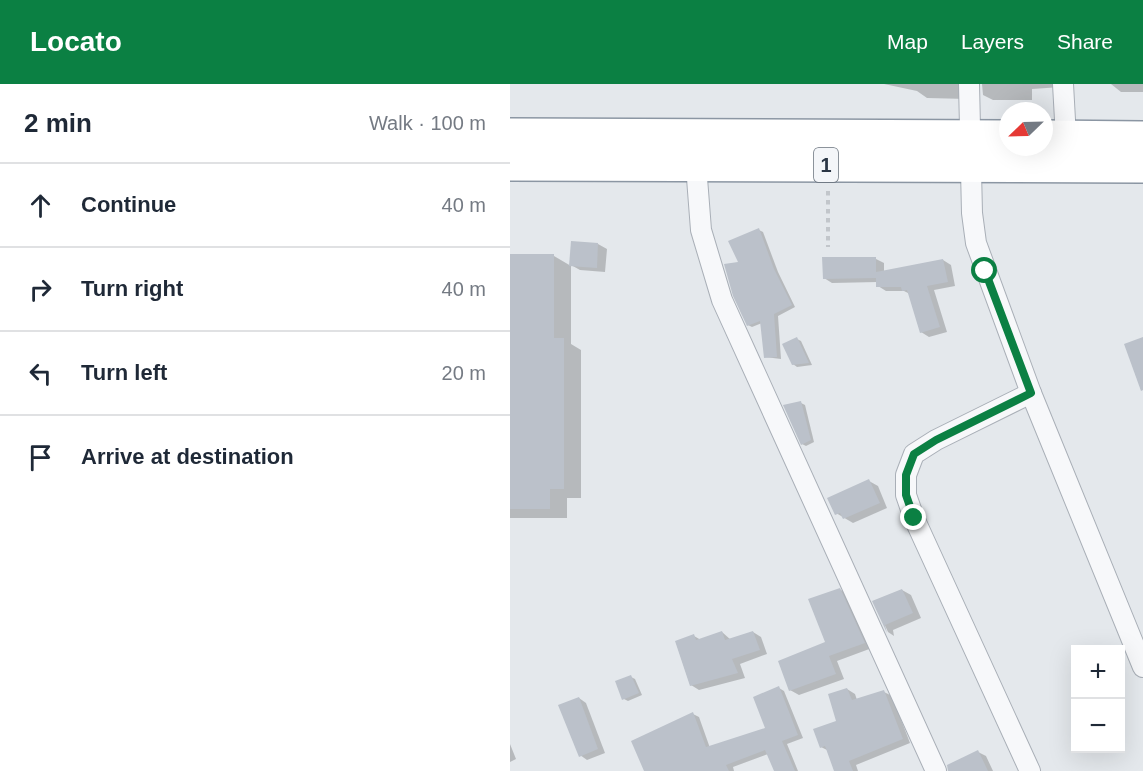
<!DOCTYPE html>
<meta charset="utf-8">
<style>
:root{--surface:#fff;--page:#f2f2f3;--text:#1f2937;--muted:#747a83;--line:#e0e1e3;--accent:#0b8043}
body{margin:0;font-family:Helvetica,sans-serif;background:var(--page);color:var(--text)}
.controls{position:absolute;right:18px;bottom:18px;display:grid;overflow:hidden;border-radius:0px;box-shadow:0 6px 24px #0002}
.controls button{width:54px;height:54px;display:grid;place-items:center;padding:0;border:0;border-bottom:2px solid var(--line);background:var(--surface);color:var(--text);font:30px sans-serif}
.compass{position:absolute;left:489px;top:18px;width:54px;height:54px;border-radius:50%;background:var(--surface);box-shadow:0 6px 24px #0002;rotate:247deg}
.stop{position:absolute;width:18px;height:18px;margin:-14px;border:4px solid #0b8043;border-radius:50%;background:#fff}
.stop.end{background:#0b8043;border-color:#fff;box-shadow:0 2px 6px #0008}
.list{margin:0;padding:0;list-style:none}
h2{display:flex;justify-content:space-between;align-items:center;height:78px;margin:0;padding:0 24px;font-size:26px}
h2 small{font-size:20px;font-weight:400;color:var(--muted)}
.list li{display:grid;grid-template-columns:39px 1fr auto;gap:18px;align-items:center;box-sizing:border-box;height:84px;padding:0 24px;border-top:2px solid var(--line)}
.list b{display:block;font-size:22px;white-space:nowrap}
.list em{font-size:20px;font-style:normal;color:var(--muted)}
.icon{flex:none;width:33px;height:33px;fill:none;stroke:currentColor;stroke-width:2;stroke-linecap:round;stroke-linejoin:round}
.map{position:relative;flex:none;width:633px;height:687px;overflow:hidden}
header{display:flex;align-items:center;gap:36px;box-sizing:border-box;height:84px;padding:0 30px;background:var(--accent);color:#fff}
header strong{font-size:28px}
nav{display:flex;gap:33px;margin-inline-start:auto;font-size:21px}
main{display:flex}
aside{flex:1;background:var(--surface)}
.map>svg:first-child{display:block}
</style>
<header>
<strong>Locato</strong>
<nav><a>Map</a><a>Layers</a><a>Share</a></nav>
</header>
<main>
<aside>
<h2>2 min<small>Walk · 100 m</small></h2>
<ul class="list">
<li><svg class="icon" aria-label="ahead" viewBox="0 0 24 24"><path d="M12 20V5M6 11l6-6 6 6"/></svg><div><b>Continue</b></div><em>40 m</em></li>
<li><svg class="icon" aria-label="right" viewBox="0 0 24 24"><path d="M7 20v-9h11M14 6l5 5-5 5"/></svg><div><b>Turn right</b></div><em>40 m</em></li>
<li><svg class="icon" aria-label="left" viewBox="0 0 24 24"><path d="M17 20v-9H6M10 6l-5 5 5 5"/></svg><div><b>Turn left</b></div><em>20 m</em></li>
<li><svg class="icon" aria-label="arrive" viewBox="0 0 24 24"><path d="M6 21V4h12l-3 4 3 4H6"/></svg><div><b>Arrive at destination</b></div></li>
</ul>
</aside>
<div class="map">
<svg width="633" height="687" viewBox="0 0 633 687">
<rect width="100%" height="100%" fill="#e4e8ec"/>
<g fill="#0003">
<path d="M 374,0 L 458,0 L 457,15 L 417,14 L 407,7 Z"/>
<path d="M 472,0 L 553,0 L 551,3 L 522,5 L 522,16 L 483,16 L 473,11 Z"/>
<path d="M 601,0 L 633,0 L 633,8 L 611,8 Z"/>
<path d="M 249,146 L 253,148 L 268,188 L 285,223 L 268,232 L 271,275 L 255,273 L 252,239 L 242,243 L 238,241 L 231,179 Z"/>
<path d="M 88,160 L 97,165 L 95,188 L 70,186 L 61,181 L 61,260 L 71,266 L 71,414 L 57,414 L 57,434 L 0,434 L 0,172 L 44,172 L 61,182 Z"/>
<path d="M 366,175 L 374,179 L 374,188 L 433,176 L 441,181 L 445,202 L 424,206 L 437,248 L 419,253 L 411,248 L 400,210 L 394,207 L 376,207 L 368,202 L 368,198 L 322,199 L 314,194 Z"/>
<path d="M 287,255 L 291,257 L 302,281 L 287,283 L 283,280 Z"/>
<path d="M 291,319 L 295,321 L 304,358 L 296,362 L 292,360 Z"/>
<path d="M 359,397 L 368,402 L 377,424 L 343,439 L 326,429 Z"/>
<path d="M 329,505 L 338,510 L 362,564 L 327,577 L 334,595 L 289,611 L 280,606 L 316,559 Z"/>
<path d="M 392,506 L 401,511 L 411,534 L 383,546 L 384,552 L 378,548 L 364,518 Z"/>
<path d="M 212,548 L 221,556 L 243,548 L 251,553 L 257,570 L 230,580 L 235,594 L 189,606 L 181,601 L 184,552 L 191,556 Z"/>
<path d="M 121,593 L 125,595 L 132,611 L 118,617 L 114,615 Z"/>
<path d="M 269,604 L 274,607 L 293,654 L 277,660 L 288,687 L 265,687 L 258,670 L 223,683 L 224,687 L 134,687 L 183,630 L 189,633 L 200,664 L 257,645 Z"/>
<path d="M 337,605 L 345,610 L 347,616 L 374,608 L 382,612 L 400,659 L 346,681 L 348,687 L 326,687 L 319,667 L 311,663 L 328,638 Z"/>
<path d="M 69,614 L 76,619 L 95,669 L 77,676 L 70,671 Z"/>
<path d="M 0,660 L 6,675 L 0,678 Z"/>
<path d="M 468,668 L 476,672 L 483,687 L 439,687 Z"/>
</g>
<g fill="#bbc1ca">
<path d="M 249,144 L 264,185 L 282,221 L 264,230 L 267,273 L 254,274 L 250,237 L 237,242 L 223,212 L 214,180 L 228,178 L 218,157 Z"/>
<path d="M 61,157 L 88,159 L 87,184 L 59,182 Z"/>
<path d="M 0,170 L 44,170 L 44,254 L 54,254 L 54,405 L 40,405 L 40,425 L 0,425 Z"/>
<path d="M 312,173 L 366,173 L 366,188 L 433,175 L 438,198 L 417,202 L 430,243 L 410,249 L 397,206 L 392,207 L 391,203 L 366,203 L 366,194 L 313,195 Z"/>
<path d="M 287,253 L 299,279 L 282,281 L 272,260 Z"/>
<path d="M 633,253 L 633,306 L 631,307 L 614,260 Z"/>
<path d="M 291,317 L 301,356 L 291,361 L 273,321 Z"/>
<path d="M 359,395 L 370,419 L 333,435 L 330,429 L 325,431 L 317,414 Z"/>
<path d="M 330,504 L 355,559 L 319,572 L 326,590 L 279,607 L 268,577 L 315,558 L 298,515 Z"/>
<path d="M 392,505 L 403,529 L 375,541 L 377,549 L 362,517 Z"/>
<path d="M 212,547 L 215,556 L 243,547 L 250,566 L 222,575 L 228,589 L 180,602 L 165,557 L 184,550 L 186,556 Z"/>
<path d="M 121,591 L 129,609 L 112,616 L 105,597 Z"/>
<path d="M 269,602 L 288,651 L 272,657 L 285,687 L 264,687 L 255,666 L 216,681 L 219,687 L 134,687 L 121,657 L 183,628 L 196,663 L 255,644 L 243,613 Z"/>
<path d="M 337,604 L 342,616 L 374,606 L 393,655 L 339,677 L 343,687 L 324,687 L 315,662 L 310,664 L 303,645 L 326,637 L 318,610 Z"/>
<path d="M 69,613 L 88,665 L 69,673 L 48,621 Z"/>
<path d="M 468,666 L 478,687 L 438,687 L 437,681 Z"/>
</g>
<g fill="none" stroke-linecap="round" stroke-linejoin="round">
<g stroke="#a9afb7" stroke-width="22">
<g id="street">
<path d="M 459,0 L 462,129 L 466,159 L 521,309 L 633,583"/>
<path d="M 553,0 L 556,54"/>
<path d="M 186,81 L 191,146 L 212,216 L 426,687"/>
<path d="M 520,687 L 404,434 L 396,411 L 396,391 L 404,370 L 426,356 L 521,309"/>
</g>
</g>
<g stroke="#8b96a3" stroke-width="36">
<g id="highway">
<path d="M 0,51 L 498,53"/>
<path d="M 534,53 L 633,54"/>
<path d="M 0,80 L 633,82"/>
</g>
</g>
<path stroke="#c2c6cb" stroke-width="4" stroke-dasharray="4.5 4.5" stroke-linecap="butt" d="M 318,107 L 318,163"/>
<use href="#street" stroke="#f7f8fa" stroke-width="20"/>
<use href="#highway" stroke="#fff" stroke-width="33"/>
</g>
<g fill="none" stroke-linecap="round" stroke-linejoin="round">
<path stroke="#0b8043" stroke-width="8" d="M 404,434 L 396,411 L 396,391 L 404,370 L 426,356 L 521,309 L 475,187"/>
</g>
<g text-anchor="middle" stroke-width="5" stroke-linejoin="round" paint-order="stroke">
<rect fill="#f4f6f9" stroke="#67707b" stroke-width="1.5" x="304" y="64" width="24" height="34" rx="4.5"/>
<g font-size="20" font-weight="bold" fill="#2b3645">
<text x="316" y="88">1</text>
</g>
</g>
</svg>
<div class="controls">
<button>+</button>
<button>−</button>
</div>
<svg class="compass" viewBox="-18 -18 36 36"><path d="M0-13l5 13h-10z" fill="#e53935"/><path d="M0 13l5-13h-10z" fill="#747a83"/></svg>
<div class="stop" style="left:475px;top:187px"></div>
<div class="stop end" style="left:404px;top:434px"></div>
</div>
</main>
